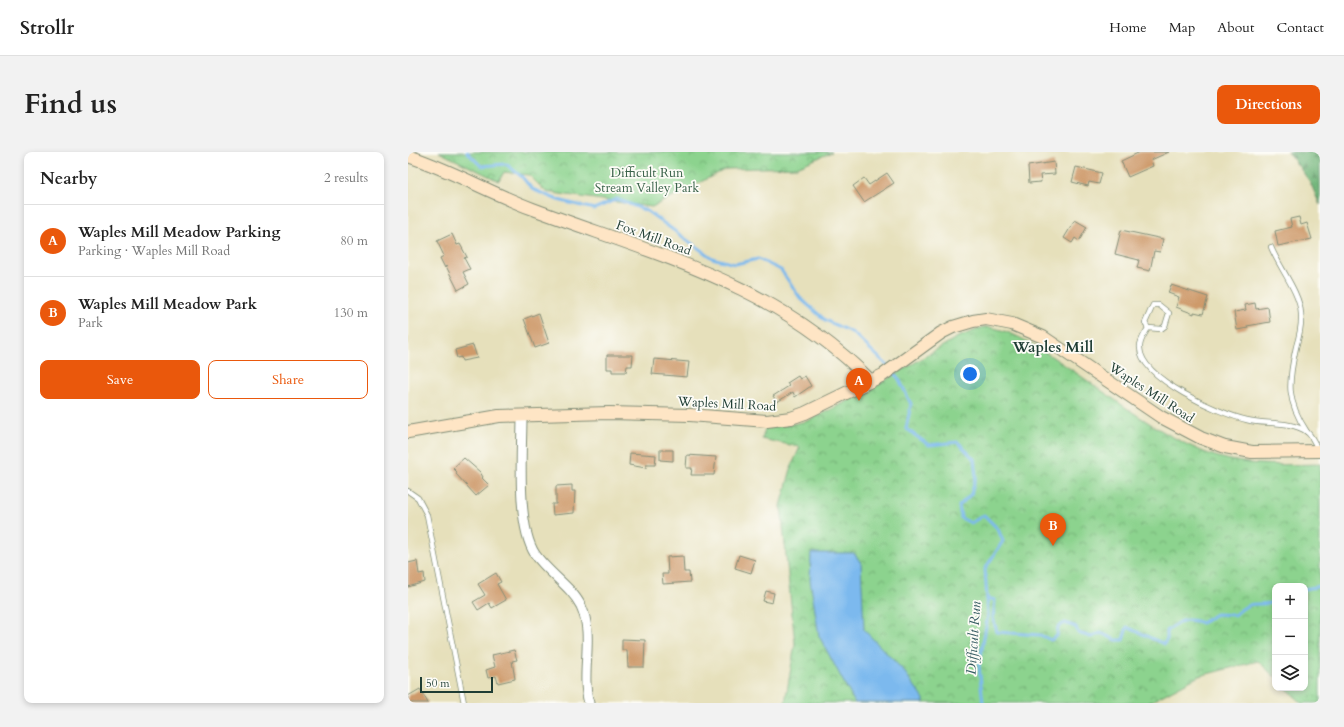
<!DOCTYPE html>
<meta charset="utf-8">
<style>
:root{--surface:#fff;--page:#f2f2f2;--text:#222;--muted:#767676;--line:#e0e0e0;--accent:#ea580c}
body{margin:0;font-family:Cardo,serif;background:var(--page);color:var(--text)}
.controls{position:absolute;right:12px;bottom:12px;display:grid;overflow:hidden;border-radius:8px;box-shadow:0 2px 6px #0003}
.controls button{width:36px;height:36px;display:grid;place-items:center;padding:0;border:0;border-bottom:1px solid var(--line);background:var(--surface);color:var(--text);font:20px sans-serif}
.scale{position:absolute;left:12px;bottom:10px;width:73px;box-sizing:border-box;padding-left:4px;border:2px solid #1f3d34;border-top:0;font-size:11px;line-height:14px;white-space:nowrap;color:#1f3d34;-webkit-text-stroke:3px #fdfcf7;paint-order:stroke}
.you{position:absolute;left:562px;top:222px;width:14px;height:14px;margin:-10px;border:3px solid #fff;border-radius:50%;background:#1a73e8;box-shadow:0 0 0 6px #1a73e833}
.badge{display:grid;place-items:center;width:26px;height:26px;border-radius:50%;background:var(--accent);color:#fff;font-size:13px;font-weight:700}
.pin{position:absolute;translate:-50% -33px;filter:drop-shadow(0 1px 2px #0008)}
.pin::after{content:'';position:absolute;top:21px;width:14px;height:12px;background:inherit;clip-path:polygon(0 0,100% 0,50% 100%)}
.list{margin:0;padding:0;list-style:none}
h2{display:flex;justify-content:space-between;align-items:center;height:52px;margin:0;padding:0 16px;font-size:17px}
h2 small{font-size:13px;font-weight:400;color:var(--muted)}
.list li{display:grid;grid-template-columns:26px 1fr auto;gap:12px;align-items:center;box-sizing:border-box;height:72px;padding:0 16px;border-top:1px solid var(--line)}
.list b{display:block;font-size:15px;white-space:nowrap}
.list p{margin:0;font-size:13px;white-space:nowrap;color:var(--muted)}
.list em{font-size:13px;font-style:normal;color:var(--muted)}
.actions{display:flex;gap:8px;padding:12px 16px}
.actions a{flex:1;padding:9px 0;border:1px solid var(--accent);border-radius:8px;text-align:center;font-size:14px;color:var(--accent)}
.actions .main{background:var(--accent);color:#fff}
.icon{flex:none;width:22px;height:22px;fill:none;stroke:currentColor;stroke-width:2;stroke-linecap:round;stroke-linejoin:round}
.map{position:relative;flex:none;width:912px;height:551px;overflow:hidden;border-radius:8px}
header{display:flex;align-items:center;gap:24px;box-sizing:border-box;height:56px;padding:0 20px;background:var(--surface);border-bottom:1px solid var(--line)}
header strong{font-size:19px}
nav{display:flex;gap:22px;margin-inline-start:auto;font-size:14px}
.intro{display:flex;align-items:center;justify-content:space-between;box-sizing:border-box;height:96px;padding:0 24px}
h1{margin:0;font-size:28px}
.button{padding:10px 18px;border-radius:8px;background:var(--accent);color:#fff;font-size:14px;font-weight:700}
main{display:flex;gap:24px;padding:0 24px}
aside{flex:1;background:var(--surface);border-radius:8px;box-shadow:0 2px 6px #0003}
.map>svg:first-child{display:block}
</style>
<header>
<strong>Strollr</strong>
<nav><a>Home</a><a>Map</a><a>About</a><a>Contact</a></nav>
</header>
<div class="intro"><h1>Find us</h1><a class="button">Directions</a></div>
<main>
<aside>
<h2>Nearby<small>2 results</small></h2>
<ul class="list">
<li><span class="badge">A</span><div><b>Waples Mill Meadow Parking</b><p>Parking · Waples Mill Road</p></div><em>80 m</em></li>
<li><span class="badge">B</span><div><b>Waples Mill Meadow Park</b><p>Park</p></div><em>130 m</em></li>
</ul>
<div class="actions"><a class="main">Save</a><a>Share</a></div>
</aside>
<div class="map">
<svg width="912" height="551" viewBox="0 0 912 551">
<defs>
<pattern id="forest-firs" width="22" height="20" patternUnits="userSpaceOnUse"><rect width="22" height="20" fill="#71b579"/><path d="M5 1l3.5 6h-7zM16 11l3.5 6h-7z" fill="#5c9464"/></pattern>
<pattern id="park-crowns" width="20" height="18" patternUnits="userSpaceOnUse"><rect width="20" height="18" fill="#8cd38e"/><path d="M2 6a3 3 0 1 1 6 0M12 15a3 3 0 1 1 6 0" fill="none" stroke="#72ac75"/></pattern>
</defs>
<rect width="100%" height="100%" fill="#fdfcf7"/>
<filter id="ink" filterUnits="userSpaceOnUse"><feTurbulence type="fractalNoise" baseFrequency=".025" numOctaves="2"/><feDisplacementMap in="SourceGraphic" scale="8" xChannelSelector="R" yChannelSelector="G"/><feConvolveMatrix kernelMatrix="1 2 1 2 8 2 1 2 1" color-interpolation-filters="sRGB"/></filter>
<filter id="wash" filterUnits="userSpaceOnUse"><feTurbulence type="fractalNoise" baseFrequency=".012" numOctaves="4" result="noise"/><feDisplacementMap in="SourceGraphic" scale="16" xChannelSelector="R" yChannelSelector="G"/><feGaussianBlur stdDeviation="0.9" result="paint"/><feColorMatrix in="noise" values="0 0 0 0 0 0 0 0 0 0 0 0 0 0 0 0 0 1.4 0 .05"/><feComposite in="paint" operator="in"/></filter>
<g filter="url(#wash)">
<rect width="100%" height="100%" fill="#e6e0bb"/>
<path fill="url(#forest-firs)" stroke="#487956" d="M 880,0 L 912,0 L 912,53 L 902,30 Z"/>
<g fill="url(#park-crowns)" stroke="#568861">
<path d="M 31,0 L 424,0 L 389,15 L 318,17 L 244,55 L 138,40 L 121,23 L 96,20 L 91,29 Z"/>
<path d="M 576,175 C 604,175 644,205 667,220 C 708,248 749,281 796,300 C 833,315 873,313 912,312 L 912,551 L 894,551 L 878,536 L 897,536 L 897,434 L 867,434 L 867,525 L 850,509 L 791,524 L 740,551 L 377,551 L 387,492 L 373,354 L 384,313 L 392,295 L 354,287 L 358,274 L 379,273 L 400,269 L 456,241 L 548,186 Z"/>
</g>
<path fill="#7bb9ee" stroke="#4d7b91" d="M 403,401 L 446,401 L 453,411 L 456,478 L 495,518 L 516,547 L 516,551 L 447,551 L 411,484 L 402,428 Z"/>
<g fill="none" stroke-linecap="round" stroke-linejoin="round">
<g stroke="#7bb9ee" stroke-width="3">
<path d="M 59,0 L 73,14 L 98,12 L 114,25 L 124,37 L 150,48 L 186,57 L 209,47 L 239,59 L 304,106 L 327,112 L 350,107 L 373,118 L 392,146 L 417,168 L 445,181 L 481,215"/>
<path d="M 485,220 L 491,227 L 503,252 L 498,277 L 521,293 L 550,290 L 566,307 L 568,324 L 563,342 L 551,354 L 553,366 L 563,371 L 576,363 L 590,377 L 595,389 L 577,417 L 580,463 L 571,514 L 575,551"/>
<path d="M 897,437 L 912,434"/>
<path d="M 579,446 L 587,448 L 585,466 L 589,480 L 632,483 L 643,488 L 649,484 L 650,475 L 657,471 L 668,475 L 670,481 L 683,485 L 693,481 L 708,488 L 715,488 L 719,475 L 756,492 L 759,487 L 759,479 C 773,468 777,465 794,471 L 808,462 L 827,463 C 846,445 847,456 867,450"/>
</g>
</g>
<g id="blocks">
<g fill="#ce9a6a">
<path d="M 732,0 L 761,0 L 743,8 L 745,14 L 720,25 L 713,9 Z"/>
<path d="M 646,10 L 647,22 L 632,23 L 633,30 L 621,31 L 620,14 Z"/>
<path d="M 668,15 L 694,21 L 691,32 L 681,30 L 680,34 L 664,30 Z"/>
<path d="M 479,21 L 486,31 L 456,50 L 445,34 L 456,26 L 461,33 Z"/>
<path d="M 891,65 L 893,73 L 899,71 L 904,87 L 870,94 L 867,79 L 884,75 L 882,67 Z"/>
<path d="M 667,68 L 679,75 L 671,89 L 667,86 L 664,91 L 656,86 Z"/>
<path d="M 713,78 L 755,87 L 752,100 L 746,99 L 742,119 L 729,116 L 731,108 L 707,102 Z"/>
<path d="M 44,82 L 49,93 L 52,92 L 59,105 L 56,106 L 62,117 L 55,120 L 61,132 L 50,138 L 38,114 L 37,116 L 32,106 L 36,104 L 29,89 Z"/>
<path d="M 763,133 L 800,145 L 795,162 L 786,160 L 786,162 L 768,155 L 771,145 L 760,141 Z"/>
<path d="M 847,151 L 848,157 L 860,155 L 862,170 L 839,174 L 840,176 L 829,178 L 826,160 L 838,158 L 837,153 Z"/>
<path d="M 131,161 L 141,191 L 127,196 L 116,167 Z"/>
<path d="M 65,193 L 69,206 L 54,209 L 53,205 L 49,206 L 47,198 Z"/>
<path d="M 199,203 L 225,203 L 224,214 L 219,214 L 218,220 L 204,220 L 204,217 L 199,217 Z"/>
<path d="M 246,207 L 281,210 L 279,225 L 244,222 Z"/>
<path d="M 390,224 L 392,227 L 397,224 L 403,234 L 387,245 L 385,240 L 369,250 L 365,244 L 381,234 L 379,231 Z"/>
<path d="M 252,298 L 265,298 L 265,309 L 252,308 Z"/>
<path d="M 222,301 L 248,303 L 247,313 L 238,313 L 238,316 L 221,313 Z"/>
<path d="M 279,303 L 308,305 L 306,323 L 283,323 L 284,316 L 278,316 Z"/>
<path d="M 56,306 L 72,320 L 75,325 L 74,326 L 81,333 L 68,344 L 48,322 L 49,320 L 45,316 Z"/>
<path d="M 164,333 L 164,339 L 167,339 L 166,361 L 145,363 L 144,352 L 148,352 L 148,334 Z"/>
<path d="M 331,403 L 347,408 L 343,421 L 327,416 Z"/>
<path d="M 275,404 L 276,420 L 281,420 L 282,430 L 255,432 L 254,422 L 260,422 L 259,405 Z"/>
<path d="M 9,409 L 11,422 L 16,421 L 17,430 L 0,435 L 0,411 Z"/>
<path d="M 88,421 L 93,430 L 89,432 L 98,448 L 84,456 L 81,451 L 70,458 L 65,450 L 77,443 L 70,432 Z"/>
<path d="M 358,439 L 366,441 L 364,451 L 355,449 Z"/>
<path d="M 214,487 L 237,488 L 236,515 L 220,515 L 219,498 L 214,498 Z"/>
<path d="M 106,498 L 109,508 L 104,509 L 107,527 L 90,531 L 88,524 L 80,526 L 78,518 L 87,515 L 84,503 Z"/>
<path d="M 12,537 L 20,551 L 0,551 L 0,544 Z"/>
</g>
</g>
</g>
<g filter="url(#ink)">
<use href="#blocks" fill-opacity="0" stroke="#828e78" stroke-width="1"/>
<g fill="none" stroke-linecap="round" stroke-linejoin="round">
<g stroke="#828e78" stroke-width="6">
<g id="lane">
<path d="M 863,95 C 871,115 892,141 893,162 C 894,173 891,185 888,195 C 880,231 878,248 899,280"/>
<path d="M 740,176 L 737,171 L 745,153 L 751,153 L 761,161 L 757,174 L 753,177 L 740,176 C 737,182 731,189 732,196 C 733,227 812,262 839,268 C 857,273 882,268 899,280 C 904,284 907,291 910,298"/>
<path d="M 0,339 L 10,346 L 19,363 L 56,551"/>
</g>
</g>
<g stroke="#828e78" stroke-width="11">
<path id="street" d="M 114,264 C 114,299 108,373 127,402 C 140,421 163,434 173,454 C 187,484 172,520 181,551"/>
</g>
<g stroke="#828e78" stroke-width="14">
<g id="secondary">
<path d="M 0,4 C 43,18 82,41 125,57 C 248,103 367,131 463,229"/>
<path d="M 0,280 L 91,264 L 201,261 L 282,263 L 359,269 L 383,266 L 397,261 L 475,223 L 533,181 L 545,175 L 565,169 L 578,167 L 604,172 L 635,185 L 753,265 L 793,286 L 817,295 L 844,300 L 912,299"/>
</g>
</g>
<use href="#lane" stroke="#fff" stroke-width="4.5"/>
<use href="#street" stroke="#fff" stroke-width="9"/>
<use href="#secondary" stroke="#fee5c5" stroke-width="12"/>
</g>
</g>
<g text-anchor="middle" stroke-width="3.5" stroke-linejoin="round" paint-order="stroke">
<g font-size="13" fill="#3a624a" stroke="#fdfcf7">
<text x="239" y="25">Difficult Run<tspan x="239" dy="15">Stream Valley Park</tspan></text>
</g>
<g font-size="13" fill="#1f3d34" stroke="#fdfcf7">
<text transform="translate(246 85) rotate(20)" y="5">Fox Mill Road</text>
<text transform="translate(744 240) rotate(33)" y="5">Waples Mill Road</text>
<text transform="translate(319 251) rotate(3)" y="5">Waples Mill Road</text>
</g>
<g font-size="14" font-style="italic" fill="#365c62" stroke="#fdfcf7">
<text transform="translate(565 486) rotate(-86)" y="5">Difficult Run</text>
</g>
<g font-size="15" font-weight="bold" fill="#1f3d34" stroke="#fdfcf7">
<text x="645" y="200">Waples Mill</text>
</g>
</g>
</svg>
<div class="controls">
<button>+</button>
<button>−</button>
<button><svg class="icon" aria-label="layers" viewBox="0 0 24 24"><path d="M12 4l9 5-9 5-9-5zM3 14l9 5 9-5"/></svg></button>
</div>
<div class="scale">50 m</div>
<div class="you"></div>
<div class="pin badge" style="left:451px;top:249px">A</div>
<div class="pin badge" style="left:645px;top:394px">B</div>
</div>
</main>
